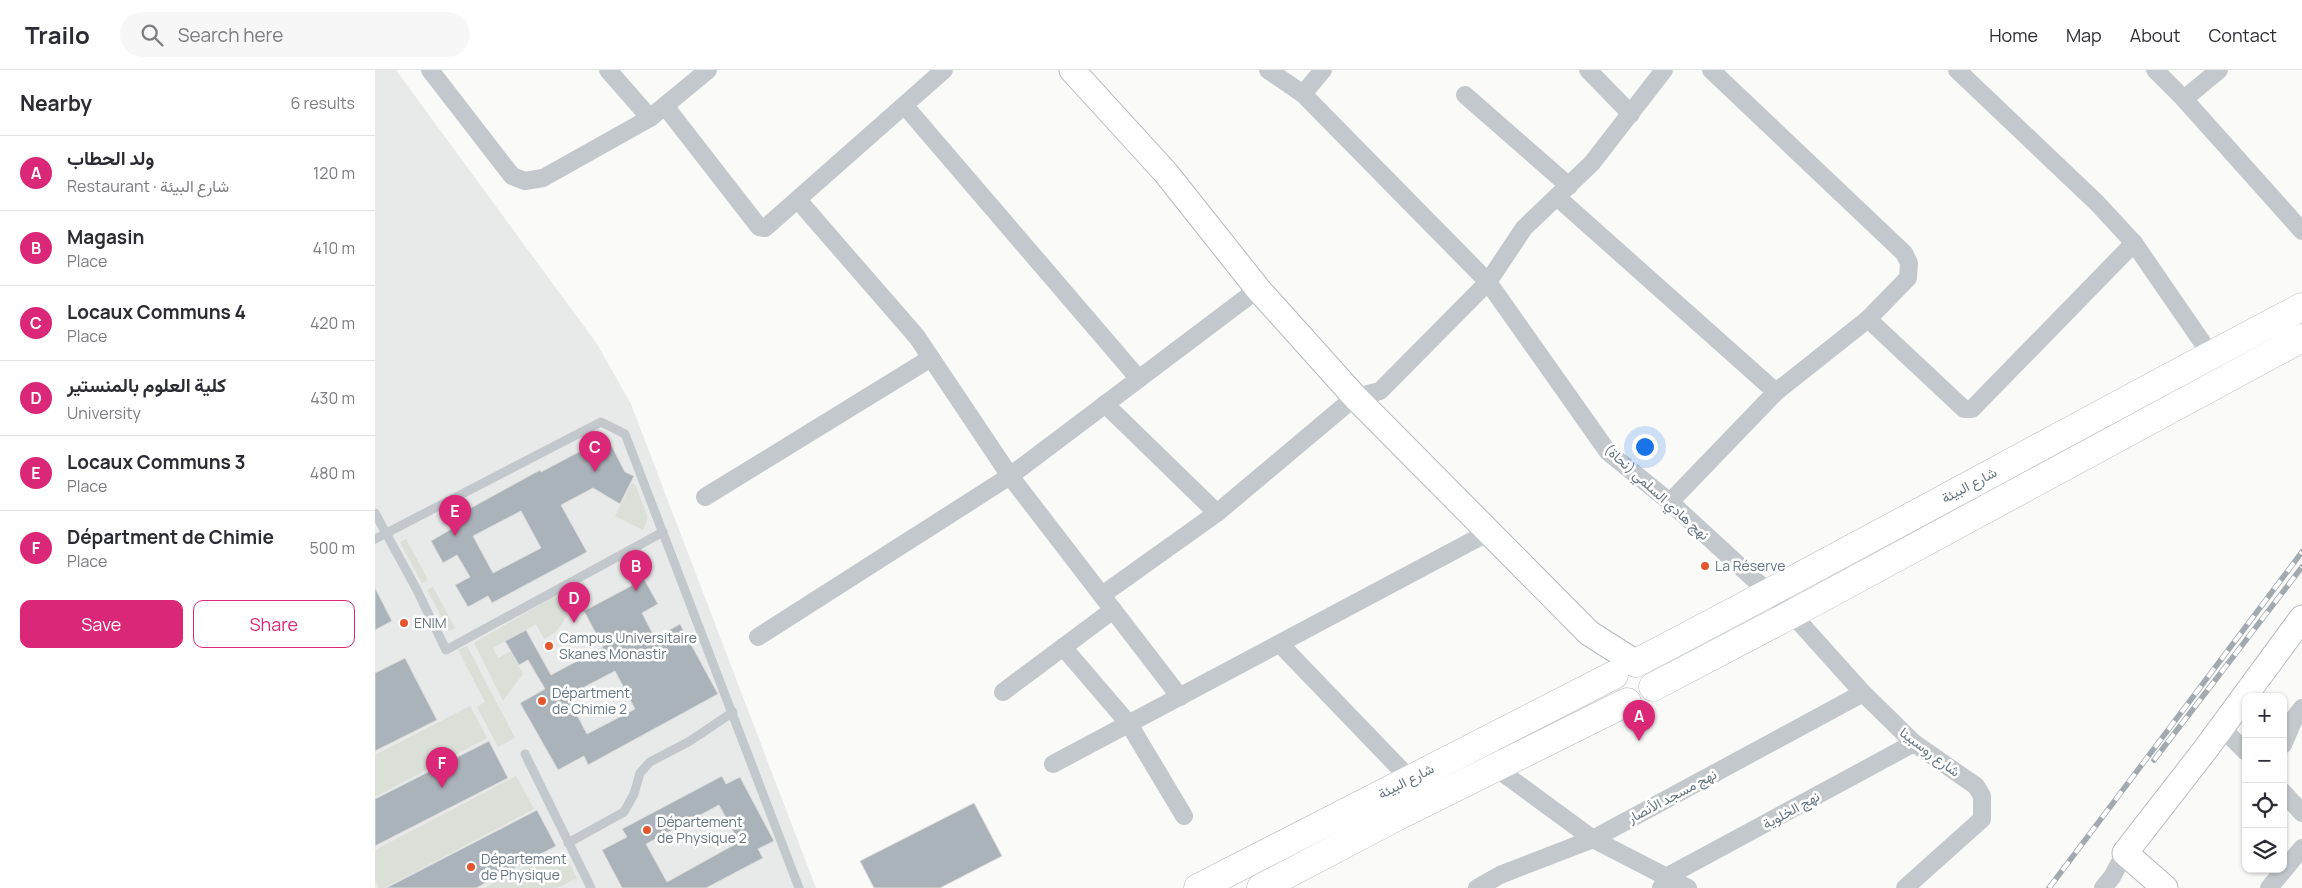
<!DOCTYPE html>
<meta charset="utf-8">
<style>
:root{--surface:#fff;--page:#f7f7f7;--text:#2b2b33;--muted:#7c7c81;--line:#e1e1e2;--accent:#db2777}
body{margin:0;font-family:Manrope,Vazirmatn,sans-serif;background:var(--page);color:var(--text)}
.controls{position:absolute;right:15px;bottom:15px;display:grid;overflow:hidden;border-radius:10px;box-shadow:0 1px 4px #0004}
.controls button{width:45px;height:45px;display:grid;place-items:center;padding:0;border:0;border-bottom:1px solid var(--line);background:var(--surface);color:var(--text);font:25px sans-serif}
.you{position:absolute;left:1269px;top:376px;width:18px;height:18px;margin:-12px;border:4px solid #fff;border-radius:50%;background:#1a73e8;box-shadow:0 0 0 8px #1a73e833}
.badge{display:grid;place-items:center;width:32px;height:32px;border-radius:50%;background:var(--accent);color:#fff;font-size:16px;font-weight:700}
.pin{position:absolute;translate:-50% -41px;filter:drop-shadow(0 1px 2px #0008)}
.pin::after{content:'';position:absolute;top:26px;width:18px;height:15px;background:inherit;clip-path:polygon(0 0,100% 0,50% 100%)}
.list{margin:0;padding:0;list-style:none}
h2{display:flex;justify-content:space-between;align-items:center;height:65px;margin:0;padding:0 20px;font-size:21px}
h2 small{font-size:16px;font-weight:400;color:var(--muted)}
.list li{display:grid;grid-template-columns:32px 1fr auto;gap:15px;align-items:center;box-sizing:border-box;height:75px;padding:0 20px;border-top:1px solid var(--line)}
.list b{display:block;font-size:19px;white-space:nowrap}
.list p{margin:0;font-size:16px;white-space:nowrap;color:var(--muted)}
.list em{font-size:16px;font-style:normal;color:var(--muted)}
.actions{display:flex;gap:10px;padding:15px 20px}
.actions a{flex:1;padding:11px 0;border:1px solid var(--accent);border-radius:10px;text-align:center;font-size:18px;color:var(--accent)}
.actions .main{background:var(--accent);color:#fff}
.icon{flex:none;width:28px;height:28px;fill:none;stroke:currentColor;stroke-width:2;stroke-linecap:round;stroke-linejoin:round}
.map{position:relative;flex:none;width:1927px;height:818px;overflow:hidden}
header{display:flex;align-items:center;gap:30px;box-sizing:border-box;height:70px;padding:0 25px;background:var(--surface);border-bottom:1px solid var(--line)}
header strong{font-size:24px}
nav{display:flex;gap:28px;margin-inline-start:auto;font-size:18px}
.search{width:350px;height:45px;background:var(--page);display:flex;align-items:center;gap:12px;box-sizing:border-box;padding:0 18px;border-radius:28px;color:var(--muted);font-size:19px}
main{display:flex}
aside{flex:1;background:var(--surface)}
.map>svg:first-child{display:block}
</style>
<header>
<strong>Trailo</strong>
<div class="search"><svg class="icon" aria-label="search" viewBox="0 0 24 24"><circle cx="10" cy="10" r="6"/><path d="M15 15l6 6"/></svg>Search here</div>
<nav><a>Home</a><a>Map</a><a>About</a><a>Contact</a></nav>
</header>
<main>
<aside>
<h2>Nearby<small>6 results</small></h2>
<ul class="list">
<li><span class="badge">A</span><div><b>ولد الحطاب</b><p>Restaurant · شارع البيئة</p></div><em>120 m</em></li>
<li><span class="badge">B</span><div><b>Magasin</b><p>Place</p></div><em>410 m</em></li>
<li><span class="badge">C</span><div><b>Locaux Communs 4</b><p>Place</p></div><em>420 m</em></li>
<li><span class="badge">D</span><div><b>كلية العلوم بالمنستير</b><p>University</p></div><em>430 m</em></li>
<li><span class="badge">E</span><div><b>Locaux Communs 3</b><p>Place</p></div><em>480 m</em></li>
<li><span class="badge">F</span><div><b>Départment de Chimie</b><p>Place</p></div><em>500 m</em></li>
</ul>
<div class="actions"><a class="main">Save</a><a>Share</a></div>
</aside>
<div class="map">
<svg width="1927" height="818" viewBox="0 0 1927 818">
<rect width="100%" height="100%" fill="#fafaf8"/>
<path fill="#e8e9e9" d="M 0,0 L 21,0 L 222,274 L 256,334 L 441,818 L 0,818 Z"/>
<g fill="#dadfd7">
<path d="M 257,413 L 261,416 L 272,446 L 272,451 L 268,460 L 240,446 Z"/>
<path d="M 31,469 L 53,510 L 47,513 L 25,472 Z"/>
<path d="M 207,510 L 212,518 L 181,562 L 169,569 L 161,554 L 118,578 L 123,588 L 136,581 L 148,604 L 128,631 L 99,573 Z"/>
<path d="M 58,517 L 80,558 L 74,561 L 52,520 Z"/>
<path d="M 92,576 L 140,668 L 123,677 L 102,637 L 110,632 L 83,580 Z"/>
<path d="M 95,636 L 112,668 L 0,727 L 0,685 Z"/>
<path d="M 141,706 L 159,739 L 9,818 L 4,818 L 0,810 L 0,780 Z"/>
<path d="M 189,783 L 202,808 L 182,818 L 109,818 L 172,785 L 175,791 Z"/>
</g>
<g fill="#aab3b9" stroke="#dcdcda" fill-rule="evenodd">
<path d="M 232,367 L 250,402 L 259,406 L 245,434 L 218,418 L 186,435 L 212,482 L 117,533 L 113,526 L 93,537 L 80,515 L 95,507 L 82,485 L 68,493 L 56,471 L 78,458 L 74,450 L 165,400 L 166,402 ZM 146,441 L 166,478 L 118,503 L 98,466 Z"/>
<path d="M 269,509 L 283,534 L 267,543 L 280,568 L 305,554 L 343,624 L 213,695 L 209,686 L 183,700 L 145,633 L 170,619 L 153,590 L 144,595 L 130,571 L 151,560 L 176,605 L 228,577 L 209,541 ZM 240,601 L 260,639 L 212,664 L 192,626 Z"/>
<path d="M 0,518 L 17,551 L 0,560 Z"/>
<path d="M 30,588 L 62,650 L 0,681 L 0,603 Z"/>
<path d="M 114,671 L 133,708 L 0,776 L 0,729 Z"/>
<path d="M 347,706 L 351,714 L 365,707 L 399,771 L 383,779 L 388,788 L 331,818 L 247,818 L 227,780 L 252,767 L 247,759 ZM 344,735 L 364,772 L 292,812 L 271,774 Z"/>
<path d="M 599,733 L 627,786 L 565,818 L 499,818 L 485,791 Z"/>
<path d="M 162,740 L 181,776 L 101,818 L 11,818 Z"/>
</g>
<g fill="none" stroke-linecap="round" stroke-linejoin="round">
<g stroke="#b3babf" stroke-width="27">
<g id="secondary">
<path d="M 697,0 L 791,103 L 883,219 L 980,327 L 1214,563 L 1261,593"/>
<path d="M 1790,818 L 1750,783 L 1830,680 L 1927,548"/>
</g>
</g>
<g stroke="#b5babe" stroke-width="29">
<g id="primary">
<path d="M 1261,593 C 1484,477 1704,354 1927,237"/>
<path d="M 1278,617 L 1417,544 L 1927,268"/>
<path d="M 823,818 L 1239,605"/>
<path d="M 886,818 L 1021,747 L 1252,632"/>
</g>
</g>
<g stroke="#c3c8cc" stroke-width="9">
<path d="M 0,443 L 42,520 L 71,580 L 288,462"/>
<path d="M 0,469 L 226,352 L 250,364 L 424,818"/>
<path d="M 150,684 L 216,818"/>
<path d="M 193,773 L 249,742 L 259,724 L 265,703 L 275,692 L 315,671 L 358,642"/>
</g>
<g stroke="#c3c8cc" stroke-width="18">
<path d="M 55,0 L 137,106 L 150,111 L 168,108 L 275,48 L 333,0"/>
<path d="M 233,0 L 275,48"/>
<path d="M 893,0 L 928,24"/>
<path d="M 948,0 L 928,24 L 1113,212 L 1233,382 L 1295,432 L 1417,544 L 1488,623 L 1539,673 L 1601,716 L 1607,726 L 1607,749 L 1530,818"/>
<path d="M 1213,0 L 1256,44"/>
<path d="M 1582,0 L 1722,133 L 1759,173 L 1836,285"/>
<path d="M 1780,0 L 1809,29 L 1927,161"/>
<path d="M 1090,25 L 1194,116"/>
<path d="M 1809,29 L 1844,0"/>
<path d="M 290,36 L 384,157 L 390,158 L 569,0"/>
<path d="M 530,36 L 764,309"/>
<path d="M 1182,127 L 1401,322"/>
<path d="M 423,130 L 542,267 L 635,406 L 805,627"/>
<path d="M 1493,249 L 1589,339 L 1597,339 L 1759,173"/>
<path d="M 730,334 L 842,443"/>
<path d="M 330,427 L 556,288"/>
<path d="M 1295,432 L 1401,322 L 1493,249 L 1533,208 L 1534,193 L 1529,183 L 1336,0"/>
<path d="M 727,525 L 842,443 L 980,327 L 1005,321 L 1113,212 L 1149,158 L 1217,93 L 1289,0"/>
<path d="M 383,567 L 635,406 L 883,219"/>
<path d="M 905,574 L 1035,709"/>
<path d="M 688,577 L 754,654 L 809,746"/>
<path d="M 628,622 L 738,540"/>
<path d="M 1846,657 L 1871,682"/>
<path d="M 1908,675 L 1920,647 L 1927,638"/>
<path d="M 678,694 L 1114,462"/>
<path d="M 1121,698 L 1218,769 L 1313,818"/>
<path d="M 1908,722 L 1927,743"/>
<path d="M 1102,818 L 1125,805 L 1218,769 L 1488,623"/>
<path d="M 1286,818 L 1293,806 L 1539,673"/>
<path d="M 1728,818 L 1737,807 L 1750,783"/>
<path d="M 1894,818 L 1927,778"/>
</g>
<use href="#secondary" stroke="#fff" stroke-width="25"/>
<use href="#primary" stroke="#fff" stroke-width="28"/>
<g stroke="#a2aab0" stroke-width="5.5">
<g id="rail">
<path d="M 1779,690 L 1927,497"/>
<path d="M 1674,818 L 1927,482"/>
</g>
</g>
<use href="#rail" stroke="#fff" stroke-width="4" stroke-dasharray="11" stroke-linecap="butt"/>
</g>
<g fill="#e4572e" stroke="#fff" stroke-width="2">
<circle cx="1330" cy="496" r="5"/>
<circle cx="29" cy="553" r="5"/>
<circle cx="174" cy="576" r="5"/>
<circle cx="167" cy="631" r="5"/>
<circle cx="272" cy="760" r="5"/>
<circle cx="96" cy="797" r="5"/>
</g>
<g text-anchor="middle" stroke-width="5" stroke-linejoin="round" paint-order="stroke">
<g font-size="14" fill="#657683" stroke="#fff">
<text transform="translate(1594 415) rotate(-28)" y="5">شارع البيئة</text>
<text transform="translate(1282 422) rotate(42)" y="5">نهج هادي السلمي (نحاة)</text>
<text transform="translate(1555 682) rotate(37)" y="5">شارع روسبينا</text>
<text transform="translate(1031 711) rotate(-27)" y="5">شارع البيئة</text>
<text transform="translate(1297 726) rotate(-28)" y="5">نهج مسجد الأنصار</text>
<text transform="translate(1416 740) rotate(-29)" y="5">نهج الخلوية</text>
</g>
<g font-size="14" fill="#657683" stroke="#fff" text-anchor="start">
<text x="1340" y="501">La Réserve</text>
<text x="39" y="558">ENIM</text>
<text x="184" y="573">Campus Universitaire<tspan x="184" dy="16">Skanes Monastir</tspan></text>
<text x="177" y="628">Départment<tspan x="177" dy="16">de Chimie 2</tspan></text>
<text x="282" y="757">Département<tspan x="282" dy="16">de Physique 2</tspan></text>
<text x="106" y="794">Département<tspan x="106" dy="16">de Physique</tspan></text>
</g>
</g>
</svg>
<div class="controls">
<button>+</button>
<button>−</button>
<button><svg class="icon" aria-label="locate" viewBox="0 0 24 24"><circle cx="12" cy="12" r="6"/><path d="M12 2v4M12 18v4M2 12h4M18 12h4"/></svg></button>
<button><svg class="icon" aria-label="layers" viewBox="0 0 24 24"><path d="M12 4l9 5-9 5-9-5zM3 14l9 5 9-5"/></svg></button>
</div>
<div class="you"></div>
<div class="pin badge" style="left:1264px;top:671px">A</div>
<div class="pin badge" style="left:261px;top:521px">B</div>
<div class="pin badge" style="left:220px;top:402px">C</div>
<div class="pin badge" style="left:199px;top:553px">D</div>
<div class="pin badge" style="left:80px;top:466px">E</div>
<div class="pin badge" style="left:67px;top:718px">F</div>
</div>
</main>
